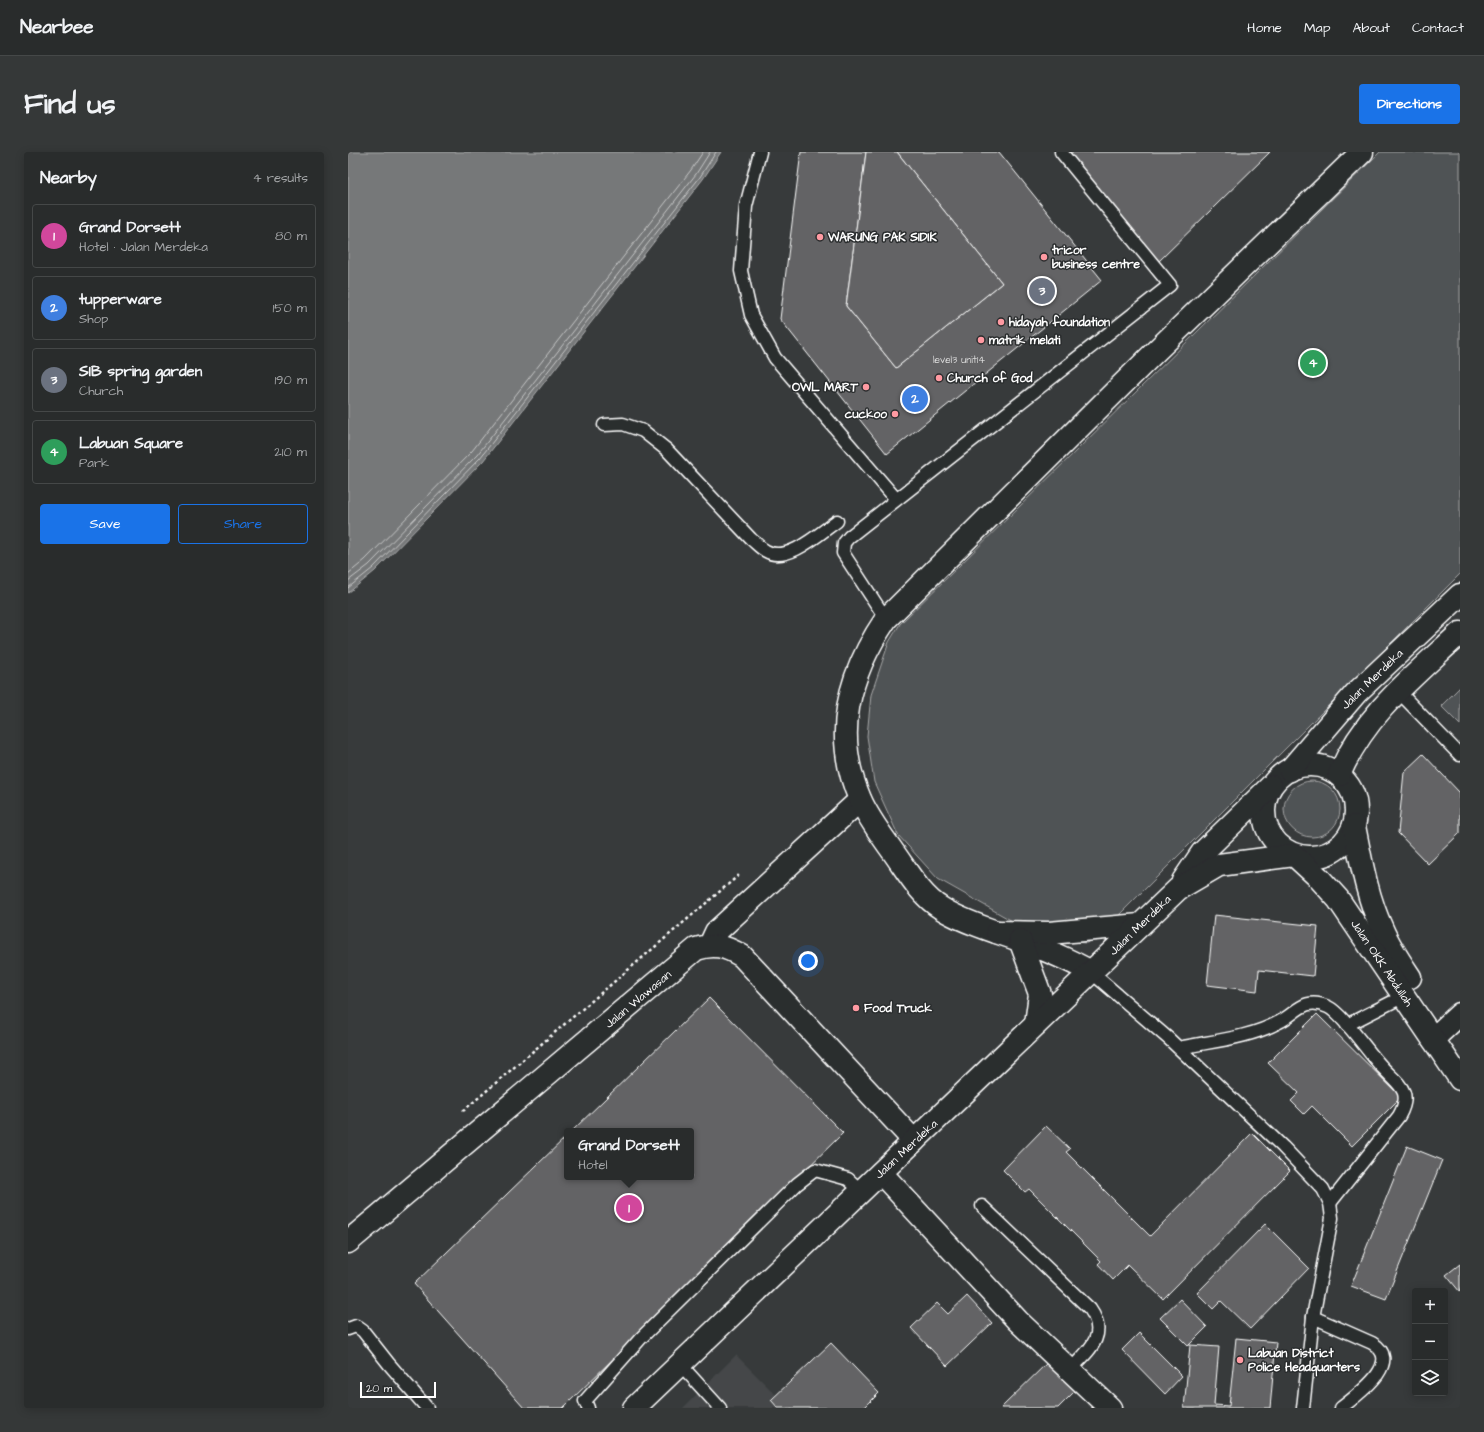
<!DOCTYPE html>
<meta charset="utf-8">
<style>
:root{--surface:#292c2c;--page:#353838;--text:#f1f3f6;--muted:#a5a7a9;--line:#454848;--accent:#1a73e8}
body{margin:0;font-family:"Architects Daughter",sans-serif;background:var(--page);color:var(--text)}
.controls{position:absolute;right:12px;bottom:12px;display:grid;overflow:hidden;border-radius:4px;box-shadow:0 2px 10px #0003}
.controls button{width:36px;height:36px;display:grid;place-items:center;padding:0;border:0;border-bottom:1px solid var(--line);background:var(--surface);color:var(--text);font:20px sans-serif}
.scale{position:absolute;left:12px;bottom:10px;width:76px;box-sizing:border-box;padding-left:4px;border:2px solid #fff;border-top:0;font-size:11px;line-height:14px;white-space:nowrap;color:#fff;-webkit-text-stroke:3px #2a2d2e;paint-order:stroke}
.you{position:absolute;left:460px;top:809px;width:14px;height:14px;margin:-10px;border:3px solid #fff;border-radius:50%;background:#1a73e8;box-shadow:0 0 0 6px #1a73e833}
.badge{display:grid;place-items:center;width:26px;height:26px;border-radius:50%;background:var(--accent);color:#fff;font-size:13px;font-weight:700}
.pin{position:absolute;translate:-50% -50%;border:2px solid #fff;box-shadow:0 1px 4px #0006}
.popup{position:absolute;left:216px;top:976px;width:130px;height:52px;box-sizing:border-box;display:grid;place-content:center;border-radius:4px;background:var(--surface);filter:drop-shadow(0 1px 3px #0005);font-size:13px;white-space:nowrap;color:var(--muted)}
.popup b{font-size:15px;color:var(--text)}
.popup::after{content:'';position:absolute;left:50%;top:100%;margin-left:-8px;border:8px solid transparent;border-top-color:var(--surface)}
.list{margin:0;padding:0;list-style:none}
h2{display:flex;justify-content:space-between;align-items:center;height:52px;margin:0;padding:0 16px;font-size:17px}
h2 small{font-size:13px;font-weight:400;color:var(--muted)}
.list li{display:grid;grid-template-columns:26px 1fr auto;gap:12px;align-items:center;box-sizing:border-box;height:64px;margin:0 8px 8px;padding:0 8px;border:1px solid var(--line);border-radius:4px}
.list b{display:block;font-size:15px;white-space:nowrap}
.list p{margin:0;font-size:13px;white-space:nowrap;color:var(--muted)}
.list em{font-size:13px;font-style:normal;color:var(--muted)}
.actions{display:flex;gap:8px;padding:12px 16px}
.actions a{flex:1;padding:9px 0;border:1px solid var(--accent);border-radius:4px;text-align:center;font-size:14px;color:var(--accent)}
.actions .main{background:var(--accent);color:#fff}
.icon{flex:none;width:22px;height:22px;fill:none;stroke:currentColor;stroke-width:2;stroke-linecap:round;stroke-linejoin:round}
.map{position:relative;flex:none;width:1112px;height:1256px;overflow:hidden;border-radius:4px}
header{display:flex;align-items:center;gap:24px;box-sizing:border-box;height:56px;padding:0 20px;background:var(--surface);border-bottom:1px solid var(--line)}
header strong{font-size:19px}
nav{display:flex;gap:22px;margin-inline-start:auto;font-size:14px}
.intro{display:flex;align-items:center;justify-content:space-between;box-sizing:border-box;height:96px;padding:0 24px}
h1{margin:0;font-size:28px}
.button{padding:10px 18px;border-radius:4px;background:var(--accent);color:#fff;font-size:14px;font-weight:700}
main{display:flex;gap:24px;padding:0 24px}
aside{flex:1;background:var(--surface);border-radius:4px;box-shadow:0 2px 10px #0003}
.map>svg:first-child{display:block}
</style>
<header>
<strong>Nearbee</strong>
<nav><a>Home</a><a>Map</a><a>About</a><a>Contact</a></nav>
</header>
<div class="intro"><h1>Find us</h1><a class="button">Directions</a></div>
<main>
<aside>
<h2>Nearby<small>4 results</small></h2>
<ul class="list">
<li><span class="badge" style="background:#d1479c">1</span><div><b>Grand Dorsett</b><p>Hotel · Jalan Merdeka</p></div><em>80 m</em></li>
<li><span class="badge" style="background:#3f7fe0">2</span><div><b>tupperware</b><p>Shop</p></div><em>150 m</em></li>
<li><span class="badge" style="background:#6b7280">3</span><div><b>SIB spring garden</b><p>Church</p></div><em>190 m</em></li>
<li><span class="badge" style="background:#2e9e5b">4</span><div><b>Labuan Square</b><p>Park</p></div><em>210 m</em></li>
</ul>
<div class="actions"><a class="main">Save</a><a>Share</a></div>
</aside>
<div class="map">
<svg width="1112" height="1256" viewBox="0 0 1112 1256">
<rect width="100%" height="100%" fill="#373a3b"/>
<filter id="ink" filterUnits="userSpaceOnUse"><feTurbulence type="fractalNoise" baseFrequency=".025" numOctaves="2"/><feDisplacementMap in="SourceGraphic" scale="8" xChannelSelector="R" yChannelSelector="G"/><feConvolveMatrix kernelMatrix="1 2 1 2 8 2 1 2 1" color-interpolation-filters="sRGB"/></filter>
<g filter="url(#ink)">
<path fill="#444748" d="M 388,1203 L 441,1256 L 335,1256 Z"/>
<g fill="#505354" stroke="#a8a9aa">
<path d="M 1032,0 L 1112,0 L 1112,422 L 772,762 L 739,791 L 698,788 L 590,727 L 550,683 L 526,630 L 519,584 L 523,543 L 541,490 L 552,472 Z"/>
<path d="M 1112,535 L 1112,573 L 1093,554 Z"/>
<circle cx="964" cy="657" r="28"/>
</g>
<path fill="#767879" stroke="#adaeaf" d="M 0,0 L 373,0 L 355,27 L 135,309 L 27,419 L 0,441 Z"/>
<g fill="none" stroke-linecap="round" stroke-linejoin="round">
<g stroke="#c8c9c9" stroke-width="1">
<path d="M 0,422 L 17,408 L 124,299 L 343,18 L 355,0"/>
<path d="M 0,429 L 21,413 L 129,303 L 348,22 L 362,0"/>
<path d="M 0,436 L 25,416 L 132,306 L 352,25 L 368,0"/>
</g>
</g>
<g fill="#636465" stroke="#fff">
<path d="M 453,0 L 518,0 L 498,154 L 548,216 L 654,131 L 549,0 L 651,0 L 754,128 L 539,302 L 432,167 Z"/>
<path d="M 518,0 L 549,0 L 654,131 L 548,216 L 498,154 Z"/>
<path d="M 717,0 L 922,0 L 808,112 Z"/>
<path d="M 1075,602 L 1112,641 L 1112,681 L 1080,712 L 1050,681 L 1056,620 Z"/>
<path d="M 866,763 L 970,774 L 965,824 L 911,818 L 909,839 L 859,833 Z"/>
<path d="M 361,846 L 495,981 L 215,1256 L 176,1256 L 66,1132 L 219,984 L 219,1025 L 343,1025 L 343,979 L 224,979 Z"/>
<path d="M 969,862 L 1053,945 L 1004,994 L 964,954 L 956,962 L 943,949 L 951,941 L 920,911 Z"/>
<path d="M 698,974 L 722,997 L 718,1000 L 802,1084 L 904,981 L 942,1019 L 815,1147 L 780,1113 L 765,1128 L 750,1112 L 753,1109 L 681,1037 L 677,1040 L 655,1018 Z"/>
<path d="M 1059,994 L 1094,1008 L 1038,1147 L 1003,1134 Z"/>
<path d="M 917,1072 L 961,1116 L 902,1177 L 873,1149 L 865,1157 L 849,1141 Z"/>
<path d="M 1112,1112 L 1112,1140 L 1098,1123 Z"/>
<path d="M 619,1144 L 644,1171 L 599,1214 L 563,1176 L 589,1151 L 600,1162 Z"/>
<path d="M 832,1147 L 859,1175 L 840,1194 L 812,1166 Z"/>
<path d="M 791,1181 L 834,1224 L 817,1242 L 774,1198 Z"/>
<path d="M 888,1186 L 928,1190 L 922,1256 L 836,1256 L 842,1193 L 871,1195 L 866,1253 L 881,1254 Z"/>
<path d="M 483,1191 L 531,1241 L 516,1256 L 430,1256 L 423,1248 Z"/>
<path d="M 702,1208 L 730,1236 L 710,1256 L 653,1256 Z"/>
</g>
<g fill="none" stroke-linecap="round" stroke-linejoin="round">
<g stroke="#fff" stroke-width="15">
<g id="lane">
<path d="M 412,0 L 398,54 L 393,119 L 403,163 L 427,206 L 548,347"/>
<path d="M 256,273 L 275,272 L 295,279 L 319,298 L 403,387 C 408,391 412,396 418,399 C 439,412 472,381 489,369"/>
<path d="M 538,467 L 495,401 L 496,391 L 501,385 L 822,133 L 713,0"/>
<path d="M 1050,539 L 1112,603"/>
<path d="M 743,820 L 821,887 L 935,995 L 975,1037 L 982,1051 L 984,1066 L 965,1165 L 955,1256"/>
<path d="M 999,873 L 1056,844"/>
<path d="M 831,896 C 864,889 902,886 931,870 C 949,861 956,844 980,855 C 995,862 1021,902 1035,916 C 1051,933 1065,939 1051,964 L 982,1051"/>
<path d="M 634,1054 L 742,1157 C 761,1184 740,1199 722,1218"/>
<path d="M 965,1165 L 1024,1191 C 1057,1210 1009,1243 993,1256"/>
<path d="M 0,1177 L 8,1174 L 15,1179 L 41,1212 L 79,1256"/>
<path d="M 332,1212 L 372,1256"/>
<path d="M 240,1256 L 237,1249 L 293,1186 L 449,1032 L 467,1018 L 500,1027 L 513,1039"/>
</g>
</g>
<g stroke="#fff" stroke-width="25">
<g id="street">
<path d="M 362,793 L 368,780 L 512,648"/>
<path d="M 743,820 C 713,803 681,791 648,780 C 629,773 610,767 593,756 C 573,744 559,719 546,701 C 534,684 520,666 512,647 C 484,583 500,523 538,467 L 806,201 L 1014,0"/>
<path d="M 1085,887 L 1112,862"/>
<path d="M 533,1021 L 670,1169 L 762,1256"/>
<path d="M 0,1090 L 348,797 C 367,791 377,794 394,804 L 566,989"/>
</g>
</g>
<g stroke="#fff" stroke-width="25">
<g id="secondary">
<circle cx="962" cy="659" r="46"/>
<path d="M 942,618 L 1008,541 L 1112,443"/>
<path d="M 991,623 C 1016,563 1066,524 1112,481"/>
<path d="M 1006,674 C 1013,709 1019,745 1034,777 C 1041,794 1052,810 1062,825"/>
<path d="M 835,729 L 854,701 L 923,634"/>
<path d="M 649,780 L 701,781 L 792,773"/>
<path d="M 672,788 L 692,842 L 688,872"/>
<path d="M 286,1256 L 830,737 L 871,713 L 946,703 L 970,725 L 990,747 L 1112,927"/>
</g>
</g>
<path stroke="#fff" stroke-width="2.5" stroke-dasharray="3 3" stroke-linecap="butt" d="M 115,959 L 391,723"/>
<use href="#lane" stroke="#2a2d2e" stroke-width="12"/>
<use href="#street" stroke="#2a2d2e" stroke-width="22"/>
<use href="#secondary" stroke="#2a2d2e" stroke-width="22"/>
</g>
</g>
<g fill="#ff9aa2" stroke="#2a2d2e" stroke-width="1.5">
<circle cx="472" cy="85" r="4"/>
<circle cx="696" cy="105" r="4"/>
<circle cx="653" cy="170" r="4"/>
<circle cx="633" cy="188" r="4"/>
<circle cx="591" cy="226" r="4"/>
<circle cx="518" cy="235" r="4"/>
<circle cx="547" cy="262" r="4"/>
<circle cx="508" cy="856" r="4"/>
<circle cx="892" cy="1208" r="4"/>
</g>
<g text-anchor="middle" stroke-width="3" stroke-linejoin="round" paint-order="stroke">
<g font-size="10" fill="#d8d8d8">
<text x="611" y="211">level3 unit14</text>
</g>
<g font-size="12" font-weight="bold" fill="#fff" stroke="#2a2d2e" text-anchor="start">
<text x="480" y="89">WARUNG PAK SIDIK</text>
<text x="704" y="102">tricor<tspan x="704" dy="14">business centre</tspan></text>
<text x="661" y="174">hidayah foundation</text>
<text x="641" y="192">matrik melati</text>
<text x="599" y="230">Church of God</text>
<text x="510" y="239" text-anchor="end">OWL MART</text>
<text x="539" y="266" text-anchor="end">cuckoo</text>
<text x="516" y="860">Food Truck</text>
<text x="900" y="1205">Labuan District<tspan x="900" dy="14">Police Headquarters</tspan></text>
</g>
<g font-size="12" fill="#fff" stroke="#2a2d2e">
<text transform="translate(1024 527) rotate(-44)" y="4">Jalan Merdeka</text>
<text transform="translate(792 773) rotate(-44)" y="4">Jalan Merdeka</text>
<text transform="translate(1034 811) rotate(56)" y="4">Jalan OKK Abdullah</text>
<text transform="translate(290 847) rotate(-40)" y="4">Jalan Wawasan</text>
<text transform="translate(558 997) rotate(-43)" y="4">Jalan Merdeka</text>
</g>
</g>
</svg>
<div class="controls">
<button>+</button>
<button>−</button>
<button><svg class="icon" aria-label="layers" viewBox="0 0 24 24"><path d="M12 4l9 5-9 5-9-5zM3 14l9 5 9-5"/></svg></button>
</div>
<div class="scale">20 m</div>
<div class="you"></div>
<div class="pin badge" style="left:281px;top:1056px;background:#d1479c">1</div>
<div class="popup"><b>Grand Dorsett</b>Hotel</div>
<div class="pin badge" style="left:567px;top:247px;background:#3f7fe0">2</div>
<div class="pin badge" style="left:694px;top:139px;background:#6b7280">3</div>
<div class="pin badge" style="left:965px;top:211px;background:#2e9e5b">4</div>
</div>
</main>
